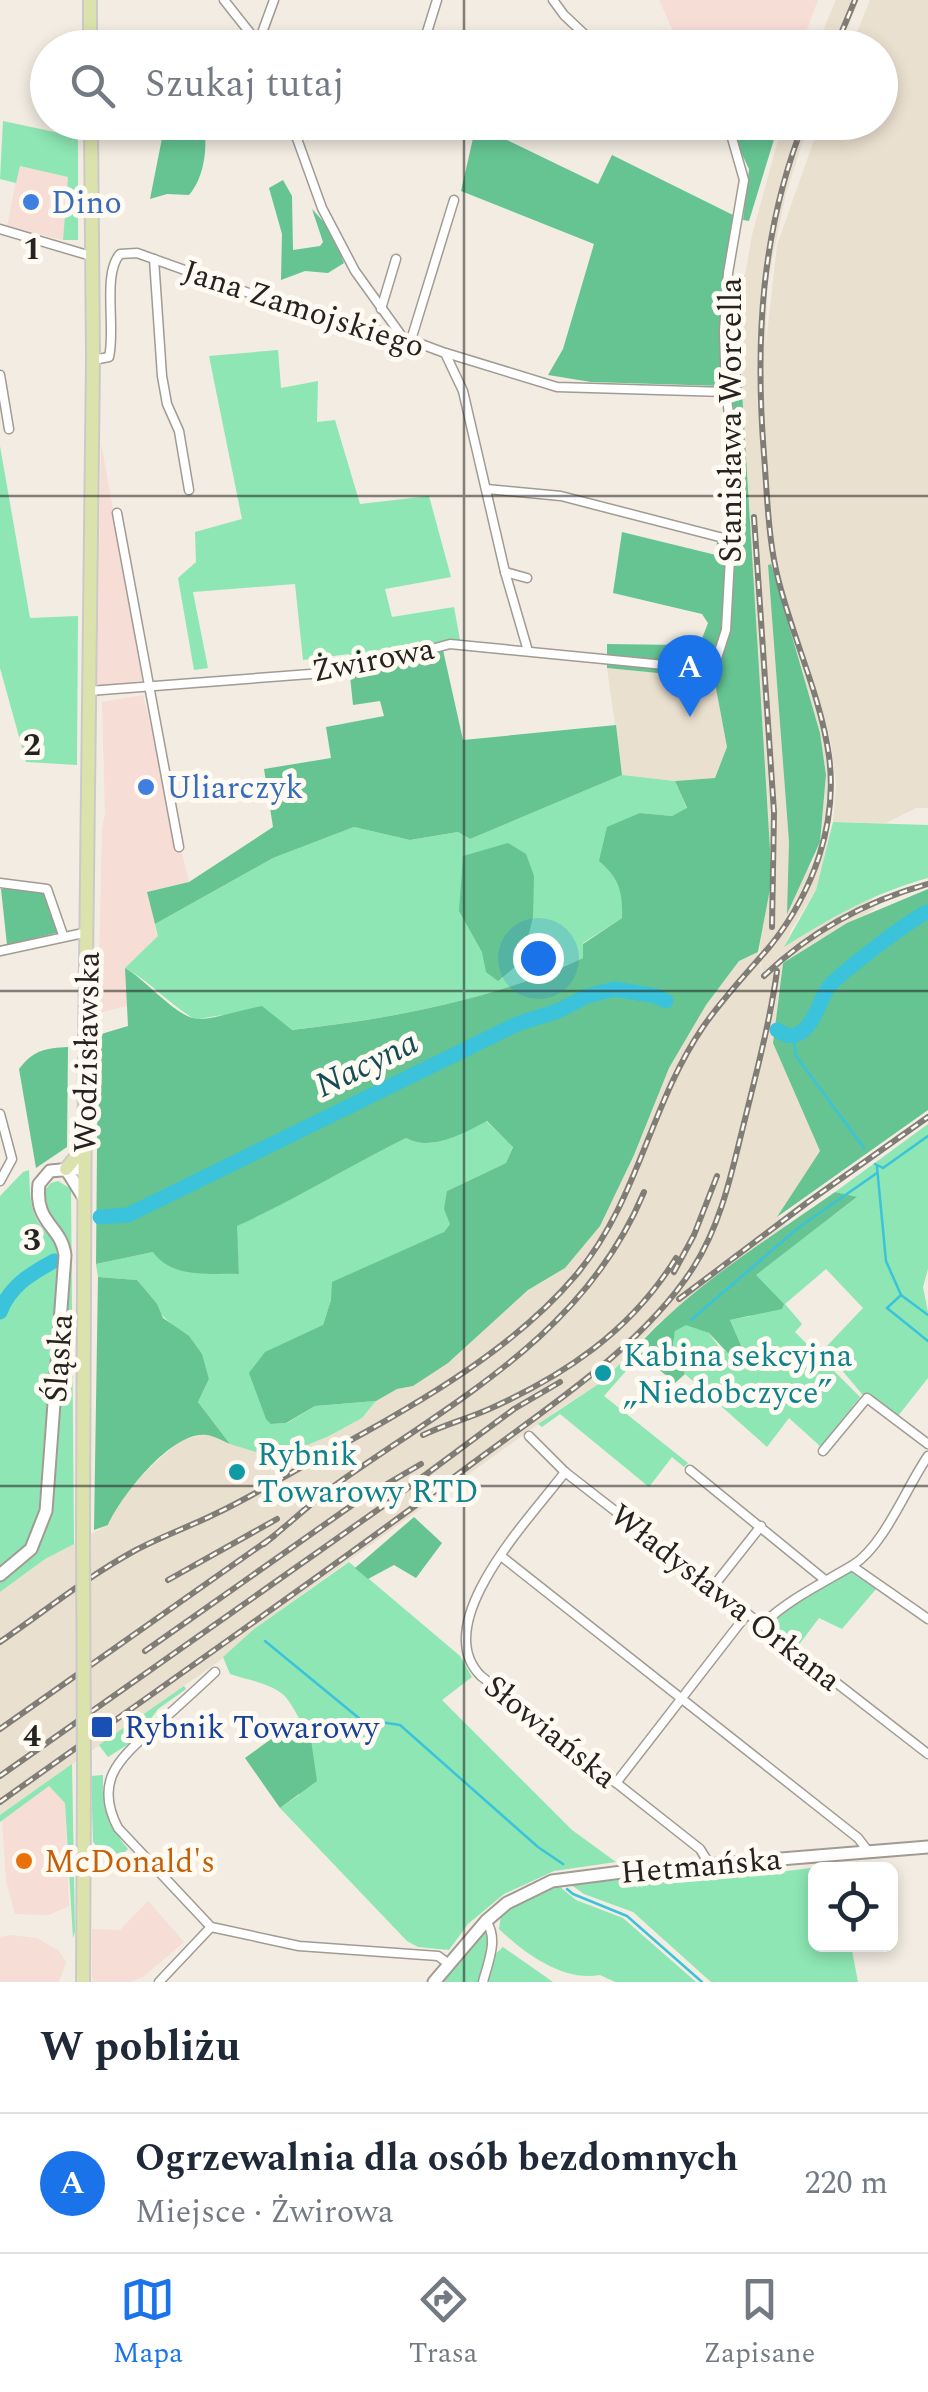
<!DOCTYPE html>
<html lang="pl">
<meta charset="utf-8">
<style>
:root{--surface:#fff;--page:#f2f2f3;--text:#1f2937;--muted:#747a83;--line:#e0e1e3;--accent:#1a73e8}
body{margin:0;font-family:Spectral,serif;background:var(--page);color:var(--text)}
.controls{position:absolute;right:30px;bottom:30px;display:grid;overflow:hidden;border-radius:15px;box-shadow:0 5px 15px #0003}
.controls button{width:90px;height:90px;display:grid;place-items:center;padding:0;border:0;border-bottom:2px solid var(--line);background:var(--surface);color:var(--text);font:50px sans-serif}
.you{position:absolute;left:538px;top:958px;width:35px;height:35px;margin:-25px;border:8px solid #fff;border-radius:50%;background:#1a73e8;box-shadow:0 0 0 15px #1a73e833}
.badge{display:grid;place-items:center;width:65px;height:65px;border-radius:50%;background:var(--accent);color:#fff;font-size:32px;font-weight:700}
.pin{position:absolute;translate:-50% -82px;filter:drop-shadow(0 2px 5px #0008)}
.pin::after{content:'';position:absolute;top:52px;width:35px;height:30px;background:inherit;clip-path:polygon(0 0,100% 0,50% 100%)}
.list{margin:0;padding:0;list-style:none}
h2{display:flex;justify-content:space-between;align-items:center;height:130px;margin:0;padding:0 40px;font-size:42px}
h2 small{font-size:32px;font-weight:400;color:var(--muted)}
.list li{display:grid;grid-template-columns:65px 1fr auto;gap:30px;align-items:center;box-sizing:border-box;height:140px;padding:0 40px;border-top:2px solid var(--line)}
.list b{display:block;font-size:38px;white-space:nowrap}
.list p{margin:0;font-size:32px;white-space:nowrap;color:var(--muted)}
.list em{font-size:32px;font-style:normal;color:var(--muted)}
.icon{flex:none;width:55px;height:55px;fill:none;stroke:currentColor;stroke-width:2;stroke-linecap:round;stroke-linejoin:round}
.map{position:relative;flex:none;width:928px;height:1982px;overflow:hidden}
.search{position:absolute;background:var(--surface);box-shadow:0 5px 15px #0003;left:30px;right:30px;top:30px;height:110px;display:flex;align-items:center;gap:25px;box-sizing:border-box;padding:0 35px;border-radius:55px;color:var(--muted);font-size:38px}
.sheet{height:270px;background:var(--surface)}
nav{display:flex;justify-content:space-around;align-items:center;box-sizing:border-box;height:140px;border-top:2px solid var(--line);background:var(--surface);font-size:28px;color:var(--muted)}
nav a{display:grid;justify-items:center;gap:5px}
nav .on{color:var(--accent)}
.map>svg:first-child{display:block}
</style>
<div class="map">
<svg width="928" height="1982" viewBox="0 0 928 1982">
<rect width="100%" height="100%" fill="#f2ece2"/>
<g fill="#f6ddd6">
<path d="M 659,0 L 818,0 L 800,48 L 715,47 L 673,31 Z"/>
<path d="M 19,166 L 68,177 L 63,240 L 7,226 Z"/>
<path d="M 101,443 L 144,680 L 102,686 L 97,683 Z"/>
<path d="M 143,695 L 189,882 L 147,892 L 158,936 L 125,968 L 127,1006 L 98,1013 L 102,829 L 105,813 L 102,702 Z"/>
<path d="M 49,1786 L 65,1803 L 69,1906 L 49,1915 L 15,1914 L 6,1881 L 2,1820 Z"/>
<path d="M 148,1901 L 184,1942 L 143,1977 L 131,1982 L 92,1982 L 92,1929 L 120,1930 Z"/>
<path d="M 11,1935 L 37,1938 L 59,1951 L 66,1962 L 59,1982 L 0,1982 L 0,1937 Z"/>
</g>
<g fill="#eae0cf" fill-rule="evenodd">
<path d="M 836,0 L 859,0 L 840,47 L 816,47 Z"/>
<path d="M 870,0 L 928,0 L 928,808 L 916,808 L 886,823 L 833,822 L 836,785 L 831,742 L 778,561 L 823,715 L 832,759 L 834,791 L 828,841 L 816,890 L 791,930 L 786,944 L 849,907 L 872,898 L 875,909 L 814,943 L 782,965 L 773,1043 L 820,1151 L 778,1216 L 787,1226 L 656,1325 L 600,1383 L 562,1407 L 254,1629 L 218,1662 L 0,1815 L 0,1592 L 45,1559 L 108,1525 L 118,1503 L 148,1469 L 180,1441 L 205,1434 L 276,1458 L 329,1436 L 362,1418 L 376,1401 L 397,1389 L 413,1386 L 448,1363 L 528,1290 L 565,1268 L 634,1155 L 669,1068 L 706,1005 L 739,961 L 758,952 L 762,976 L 760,946 L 770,849 L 743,433 L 740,327 L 744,282 L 752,235 L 780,133 L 785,123 L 809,123 L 786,194 L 767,285 L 766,343 L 777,245 L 820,123 L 880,122 L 880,48 L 851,47 ZM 770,564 L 820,733 L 826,774 L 820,842 L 812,864 L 802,876 L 788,910 L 789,842 L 768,565 Z"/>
<path d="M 607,668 L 688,676 L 715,683 L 727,747 L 715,778 L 675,781 L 622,775 Z"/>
</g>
<g fill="#8de6b4">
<path d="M 3,121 L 78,137 L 78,240 L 63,240 L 68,177 L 20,166 L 16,183 L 0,179 Z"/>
<path d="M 278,350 L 281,388 L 318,381 L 317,422 L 335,420 L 360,504 L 429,496 L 451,577 L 385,589 L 392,617 L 454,607 L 460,640 L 445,640 L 350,667 L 349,654 L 303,660 L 295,584 L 193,592 L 208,668 L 194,670 L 178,578 L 196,562 L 195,532 L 242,519 L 209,356 Z"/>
<path d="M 0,446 L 30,618 L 78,616 L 77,765 L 26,762 L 0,668 Z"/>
<path d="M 622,775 L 675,781 L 687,809 L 672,816 L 640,813 L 617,876 L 623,900 L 622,918 L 583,943 L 583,958 C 494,1000 389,1019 291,1030 C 257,1011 233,1011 196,1020 C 170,1005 151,982 125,968 L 158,936 L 155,924 L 273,858 L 354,827 L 410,840 L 458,832 L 470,839 Z"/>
<path d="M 833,822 L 928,825 L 928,878 C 871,894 834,916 784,947 L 816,890 Z"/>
<path d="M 486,1121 L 513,1146 L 506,1163 L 447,1191 L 450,1224 L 444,1232 L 331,1300 L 323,1325 L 311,1334 L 271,1424 L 287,1423 L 315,1406 L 376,1401 L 362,1418 L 329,1436 L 276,1458 L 230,1444 L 198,1402 L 209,1379 C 198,1339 194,1346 167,1320 C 156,1310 147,1292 137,1280 L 98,1277 L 96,1264 L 153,1252 L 239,1273 L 236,1226 C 295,1200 349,1166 406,1138 C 431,1152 464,1132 486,1121 Z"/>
<path d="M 928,1124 L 928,1269 L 923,1287 L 928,1312 L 928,1378 L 898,1416 L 862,1394 L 824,1349 L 863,1308 L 826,1269 L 785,1304 L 802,1324 L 795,1332 L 860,1397 L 821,1447 L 789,1418 L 767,1447 L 685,1374 L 672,1352 L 675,1330 L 686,1324 L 709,1333 L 721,1350 L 746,1357 L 730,1320 L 751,1316 L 755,1275 L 856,1198 L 835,1192 Z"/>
<path d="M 29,1170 C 30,1188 29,1211 41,1226 C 49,1236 56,1240 58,1253 L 9,1287 L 0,1299 L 0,1196 L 23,1172 Z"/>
<path d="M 58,1181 L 71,1189 L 74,1544 L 45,1559 L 0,1592 L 0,1580 L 39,1542 L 48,1525 L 70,1246 C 60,1226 43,1214 44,1191 L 51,1183 Z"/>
<path d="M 58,1262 L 38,1519 L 29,1542 L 0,1569 L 0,1311 L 22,1283 Z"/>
<path d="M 635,1349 L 640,1355 L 604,1396 L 688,1463 L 684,1467 L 672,1457 L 649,1487 L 560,1414 L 542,1427 L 538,1424 L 600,1383 Z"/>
<path d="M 349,1562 L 460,1656 L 472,1677 L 442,1700 L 572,1830 L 616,1862 L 554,1871 L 504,1894 L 468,1924 L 449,1950 L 418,1947 L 407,1941 L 280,1808 L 299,1795 L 310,1733 C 299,1722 297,1712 288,1700 C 277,1684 247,1680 230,1674 L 223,1657 L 254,1629 Z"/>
<path d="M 848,1570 L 876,1589 L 842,1629 L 819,1618 L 798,1646 L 768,1625 L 810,1592 Z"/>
<path d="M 184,1686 L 186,1689 L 158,1709 L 135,1740 L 108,1757 L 99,1745 Z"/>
<path d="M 72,1764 L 75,1932 L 73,1938 L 65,1803 L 49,1786 L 0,1822 L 0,1815 Z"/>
<path d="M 103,1775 C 102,1807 108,1824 128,1849 L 113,1864 L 93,1842 L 91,1776 Z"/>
<path d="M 835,1865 L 836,1869 L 816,1870 L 816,1944 L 851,1945 L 858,1982 L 711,1982 L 633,1912 L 584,1894 L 570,1884 L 717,1872 L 762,1874 Z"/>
<path d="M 560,1887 L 576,1900 L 623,1918 L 696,1982 L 615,1982 L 600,1975 C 563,1982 524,1953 499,1929 L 501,1915 L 540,1891 Z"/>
<path d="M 484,1931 L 488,1933 L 489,1943 L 479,1982 L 443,1982 Z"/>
<path d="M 503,1947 L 553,1982 L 487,1982 L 493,1956 Z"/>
</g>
<g fill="#65c492">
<path d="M 165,123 L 204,125 C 208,148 204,178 189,195 L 167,194 L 150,199 Z"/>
<path d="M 727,123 L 779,123 L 749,221 L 743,220 L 749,169 Z"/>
<path d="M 476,125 L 598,184 L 612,155 L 733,215 C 722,277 719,323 722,386 L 591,382 L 548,375 L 563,349 L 594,244 L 461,191 Z"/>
<path d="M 283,180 L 292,196 L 293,250 L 320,246 L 323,242 L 312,209 L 330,229 L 344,263 L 328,273 L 305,271 L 281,280 L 282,234 L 269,188 Z"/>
<path d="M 745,275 L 741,375 L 770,849 L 770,889 L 758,952 L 739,961 L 706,1005 L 669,1068 L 634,1155 L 600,1226 L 565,1268 L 528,1290 L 448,1363 L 413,1386 L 397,1389 L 376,1401 L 315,1406 L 286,1423 L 271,1424 L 266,1419 L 249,1373 L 265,1352 L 323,1325 L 331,1300 L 332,1282 L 444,1232 L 450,1224 L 444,1209 L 447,1191 L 506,1163 L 513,1147 L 487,1121 C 464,1133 431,1152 406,1138 C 349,1166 295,1200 237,1226 L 239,1274 C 210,1273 172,1279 153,1252 L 96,1264 L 98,1035 L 128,1026 L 125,968 C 145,979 177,1018 198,1019 C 210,1020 246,1009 262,1006 L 292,1030 C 389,1019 494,1000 583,958 L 583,944 L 622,918 C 623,891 619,878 599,861 L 607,827 L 640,813 L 672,816 L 687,808 L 675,781 L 715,778 L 727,747 L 715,683 L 688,676 L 607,668 L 607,644 L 679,645 L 698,649 L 708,623 L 702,614 L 613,593 L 622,532 L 716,555 L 717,540 L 734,539 L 738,449 L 731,386 L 732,287 Z"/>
<path d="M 771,564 L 820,733 L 826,775 L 820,842 L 787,914 L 789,842 L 768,565 Z"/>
<path d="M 443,650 L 463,740 L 616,725 L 622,775 L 470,839 L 458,832 L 410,840 L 354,827 L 273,858 L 155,924 L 147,892 L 189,882 L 273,827 L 264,769 L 331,758 L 326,727 L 384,716 L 380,701 L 353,705 L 350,676 Z"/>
<path d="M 508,843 L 526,854 L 534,876 L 533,917 L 522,961 L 498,981 L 486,972 L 482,952 L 459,911 L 463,856 Z"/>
<path d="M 1,889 L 42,889 L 48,893 L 60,932 L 7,945 Z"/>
<path d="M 928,889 L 928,1110 L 777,1217 L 820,1151 L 773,1043 L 783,963 L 847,923 Z"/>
<path d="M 68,1047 L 67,1147 L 36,1168 L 19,1069 C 33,1050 46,1048 68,1047 Z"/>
<path d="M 835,1192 L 857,1197 L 756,1275 L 784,1304 L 782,1309 L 730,1320 L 746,1357 L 739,1365 L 709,1333 L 686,1325 L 675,1331 L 672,1352 L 685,1374 L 675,1383 L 635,1349 C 691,1286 767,1240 835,1192 Z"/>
<path d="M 98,1277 L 137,1280 L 157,1304 L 163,1318 L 189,1336 L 202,1354 L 209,1379 L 198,1402 L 230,1444 C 223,1441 214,1436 207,1435 C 172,1430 121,1496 108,1525 L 94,1530 Z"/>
<path d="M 414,1517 L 442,1543 L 416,1578 L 394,1565 L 368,1579 L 355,1568 Z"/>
<path d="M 297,1720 L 310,1733 L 317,1781 L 280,1808 L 245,1758 Z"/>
</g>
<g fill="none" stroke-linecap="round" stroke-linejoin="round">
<g stroke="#3ac3da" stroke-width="2.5">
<path d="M 793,1036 L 796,1056 L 864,1148"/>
<path d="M 875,1164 L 883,1168 L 928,1136"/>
<path d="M 877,1167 L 886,1261 L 901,1295 L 887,1308 L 928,1341"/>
<path d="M 901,1295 L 928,1315"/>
<path d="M 691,1320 L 798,1228 L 877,1173"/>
<path d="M 265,1641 L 360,1719 L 400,1725 L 538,1847 L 563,1864"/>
<path d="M 567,1889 L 573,1894 L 627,1916 L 702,1982"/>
</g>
<g stroke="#3ac3da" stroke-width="15">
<path d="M 777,1030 C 784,1034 790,1038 798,1034 C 814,1026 819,1002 828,988 C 837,975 915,916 928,912"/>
<path d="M 100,1217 L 128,1215 L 517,1024 L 558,1011 L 587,996 L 615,989 L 656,996 L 666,1001"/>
<path d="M 0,1312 C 10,1286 30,1274 54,1261"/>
</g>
<g stroke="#a19b92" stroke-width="11">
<g id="street">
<path d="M 224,0 L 262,48"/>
<path d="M 553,0 L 564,15 L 599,48"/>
<path d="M 259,41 L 274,0"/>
<path d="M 422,48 L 437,0"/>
<path d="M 291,122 L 322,208 L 355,271 L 401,335"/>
<path d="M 0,229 L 91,256"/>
<path d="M 154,259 L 162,376 L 167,404 L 179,431 L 189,490"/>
<path d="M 381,309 L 396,259"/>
<path d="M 411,340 L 454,200"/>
<path d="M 446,353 L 557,387 L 726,392"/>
<path d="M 93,360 L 109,357 C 116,328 102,274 120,254 L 137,253 L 305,313 L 397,335 L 445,353 L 463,391 L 505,572 L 528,651"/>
<path d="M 0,375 L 9,429"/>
<path d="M 487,489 L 561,496 L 731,540"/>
<path d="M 117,513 L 179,847"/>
<path d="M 505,572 L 527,578"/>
<path d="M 89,691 L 350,671 L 450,644 L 695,668 L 716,661 L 726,630 L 731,540 L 733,444 L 726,392 L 724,331 L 728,273 L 744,180 L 732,138 L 725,122"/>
<path d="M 0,883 L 47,889 L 63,935"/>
<path d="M 0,951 L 88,932"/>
<path d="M 0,1114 L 12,1159 L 0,1181"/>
<path d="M 529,1436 L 565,1472 L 928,1754"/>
<path d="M 823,1451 L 867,1398 L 928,1444"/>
<path d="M 690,1470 L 825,1580"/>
<path d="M 565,1472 C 533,1515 427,1623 481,1676 L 700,1849 L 710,1865"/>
<path d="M 501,1556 L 858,1838 L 868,1851"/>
<path d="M 852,1566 L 928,1619"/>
<path d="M 712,1588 L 761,1526"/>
<path d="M 762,1625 C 787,1600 823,1583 853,1565 C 884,1546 907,1486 928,1456"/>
<path d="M 616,1783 L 747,1614"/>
<path d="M 211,1927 L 118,1828 C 92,1778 123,1756 157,1725 C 177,1707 196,1690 215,1672"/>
<path d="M 159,1982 L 211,1927 L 299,1946 L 438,1956 L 449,1964"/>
<path d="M 483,1982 C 488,1962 499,1939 486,1921"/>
</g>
</g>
<g stroke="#a19b92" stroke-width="15">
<g id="secondary">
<path d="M 66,1169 L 84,1198"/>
<path d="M 0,1575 L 31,1549 L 46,1511 L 65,1255 C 61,1225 34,1224 39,1184 L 50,1171 L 84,1168"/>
<path d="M 434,1982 L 486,1921 L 507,1903 L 552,1881 L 622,1872 L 928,1847"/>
</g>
</g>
<g stroke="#cbcac9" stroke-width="16">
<g id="primary">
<path d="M 90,0 L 90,48"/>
<path d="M 66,1169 L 84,1147"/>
<path d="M 83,1524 L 85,1050 L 93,360 L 91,122"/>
<path d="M 83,1982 L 84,1780"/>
</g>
</g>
<use href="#street" stroke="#fff" stroke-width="8"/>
<use href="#secondary" stroke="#fff" stroke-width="11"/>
<use href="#primary" stroke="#dce2ac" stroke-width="12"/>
<g stroke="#807c76" stroke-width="6">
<g id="rail">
<path d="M 835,48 L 855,0"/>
<path d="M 754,517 L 774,812 L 772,927"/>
<path d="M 764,976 C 810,932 867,901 928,884"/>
<path d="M 674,1272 L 694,1235 L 717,1176"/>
<path d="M 679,1299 L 808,1202 L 928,1117"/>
<path d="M 423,1435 C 444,1425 466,1419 487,1410 C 564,1376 631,1331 676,1258"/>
<path d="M 264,1544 C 290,1523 313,1501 341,1481 C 458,1399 586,1332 644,1192"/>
<path d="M 168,1580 L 277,1519"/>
<path d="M 0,1642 C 45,1611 88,1576 136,1550 C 162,1536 189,1527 215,1514 C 247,1499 278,1480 309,1463 C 401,1413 508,1356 576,1275 C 639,1200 649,1106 703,1027 C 723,998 748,972 771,945 C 813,892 838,824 829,756 C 820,692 790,633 776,570 C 768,533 767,493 764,455 C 755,340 761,231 804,122"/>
<path d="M 145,1651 L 358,1501 L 421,1464"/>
<path d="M 0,1729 L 274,1536"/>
<path d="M 0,1776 L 386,1504 L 514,1409 L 560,1382"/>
<path d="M 0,1802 C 158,1689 318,1579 473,1463 C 547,1408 643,1346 693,1268 C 722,1223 732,1170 745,1119 C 757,1070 770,1021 777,971"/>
</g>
</g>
<use href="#rail" stroke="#fffaf2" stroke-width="2.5" stroke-dasharray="8" stroke-linecap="butt"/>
<g stroke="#cbcac9" stroke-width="16" stroke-linecap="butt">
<path id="primary-bridge" d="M 83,1524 L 84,1780"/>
</g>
<use href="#primary-bridge" stroke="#dce2ac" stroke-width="12"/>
</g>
<path fill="none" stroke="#252320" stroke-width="2.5" stroke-opacity="0.55" d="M 464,0 L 464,48M 464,122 L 464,1982M 0,496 L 928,496M 0,991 L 928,991M 0,1486 L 928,1486"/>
<g fill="#3f7fe0" stroke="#fffaf2" stroke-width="4">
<circle cx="31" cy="202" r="10"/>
<circle cx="146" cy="787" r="10"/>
</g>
<g fill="#0f9aa8" stroke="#fffaf2" stroke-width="4">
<circle cx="603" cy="1373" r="10"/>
<circle cx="237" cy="1472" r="10"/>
</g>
<rect fill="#1a4fb4" stroke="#fffaf2" stroke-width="4" x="90" y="1715" width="24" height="24" rx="5"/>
<circle fill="#e8710a" stroke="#fffaf2" stroke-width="4" cx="24" cy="1861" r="10"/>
<g text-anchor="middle" stroke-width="10" stroke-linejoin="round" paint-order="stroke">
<g font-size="32" fill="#366cbe" stroke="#fffaf2" text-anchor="start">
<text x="51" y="213">Dino</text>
<text x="166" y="798">Uliarczyk</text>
</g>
<g font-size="32" fill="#252320" stroke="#fffaf2">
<text transform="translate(304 308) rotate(18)" y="11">Jana Zamojskiego</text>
<text transform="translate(730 420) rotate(-90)" y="11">Stanisława Worcella</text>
<text transform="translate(373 659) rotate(-11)" y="11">Żwirowa</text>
<text transform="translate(86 1052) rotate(-89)" y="11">Wodzisławska</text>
<text transform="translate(58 1358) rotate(-86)" y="11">Śląska</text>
<text transform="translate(726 1597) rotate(38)" y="11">Władysława Orkana</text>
<text transform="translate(551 1731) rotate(39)" y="11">Słowiańska</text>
<text transform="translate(701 1865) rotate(-5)" y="11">Hetmańska</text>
</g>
<g font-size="32" fill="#0d838f" stroke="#fffaf2" text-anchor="start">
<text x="623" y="1366">Kabina sekcyjna<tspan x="623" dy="37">„Niedobczyce”</tspan></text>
<text x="257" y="1465">Rybnik<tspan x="257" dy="37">Towarowy RTD</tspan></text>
</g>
<g font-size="32" fill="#164399" stroke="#fffaf2" text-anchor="start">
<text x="124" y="1738">Rybnik Towarowy</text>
</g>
<g font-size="32" fill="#c56008" stroke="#fffaf2" text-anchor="start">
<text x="44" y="1872">McDonald's</text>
</g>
<g font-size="35" font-style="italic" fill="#144d57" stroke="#fffaf2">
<text transform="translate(366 1063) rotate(-26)" y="12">Nacyna</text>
</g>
</g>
<g font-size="32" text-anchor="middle" font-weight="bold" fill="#252320" stroke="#fffaf2" stroke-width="10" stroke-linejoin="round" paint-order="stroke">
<text x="32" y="259">1</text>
<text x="32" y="755">2</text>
<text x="32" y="1250">3</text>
<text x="32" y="1746">4</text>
</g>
</svg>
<div class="controls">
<button><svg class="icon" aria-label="locate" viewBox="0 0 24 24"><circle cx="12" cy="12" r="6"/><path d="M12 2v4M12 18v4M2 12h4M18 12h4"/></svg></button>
</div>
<div class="you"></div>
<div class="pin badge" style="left:690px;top:717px">A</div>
<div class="search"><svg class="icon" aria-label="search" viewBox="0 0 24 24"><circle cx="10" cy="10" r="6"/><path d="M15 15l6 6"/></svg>Szukaj tutaj</div>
</div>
<section class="sheet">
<h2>W pobliżu<small></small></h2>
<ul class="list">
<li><span class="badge">A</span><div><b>Ogrzewalnia dla osób bezdomnych</b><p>Miejsce · Żwirowa</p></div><em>220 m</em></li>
</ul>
</section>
<nav>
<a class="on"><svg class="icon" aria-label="map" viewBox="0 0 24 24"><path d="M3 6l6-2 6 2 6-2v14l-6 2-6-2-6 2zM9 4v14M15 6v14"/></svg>Mapa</a>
<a><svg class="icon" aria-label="directions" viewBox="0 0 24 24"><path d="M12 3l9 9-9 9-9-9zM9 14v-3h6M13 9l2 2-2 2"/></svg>Trasa</a>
<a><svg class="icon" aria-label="saved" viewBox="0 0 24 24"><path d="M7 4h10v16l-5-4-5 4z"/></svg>Zapisane</a>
</nav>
